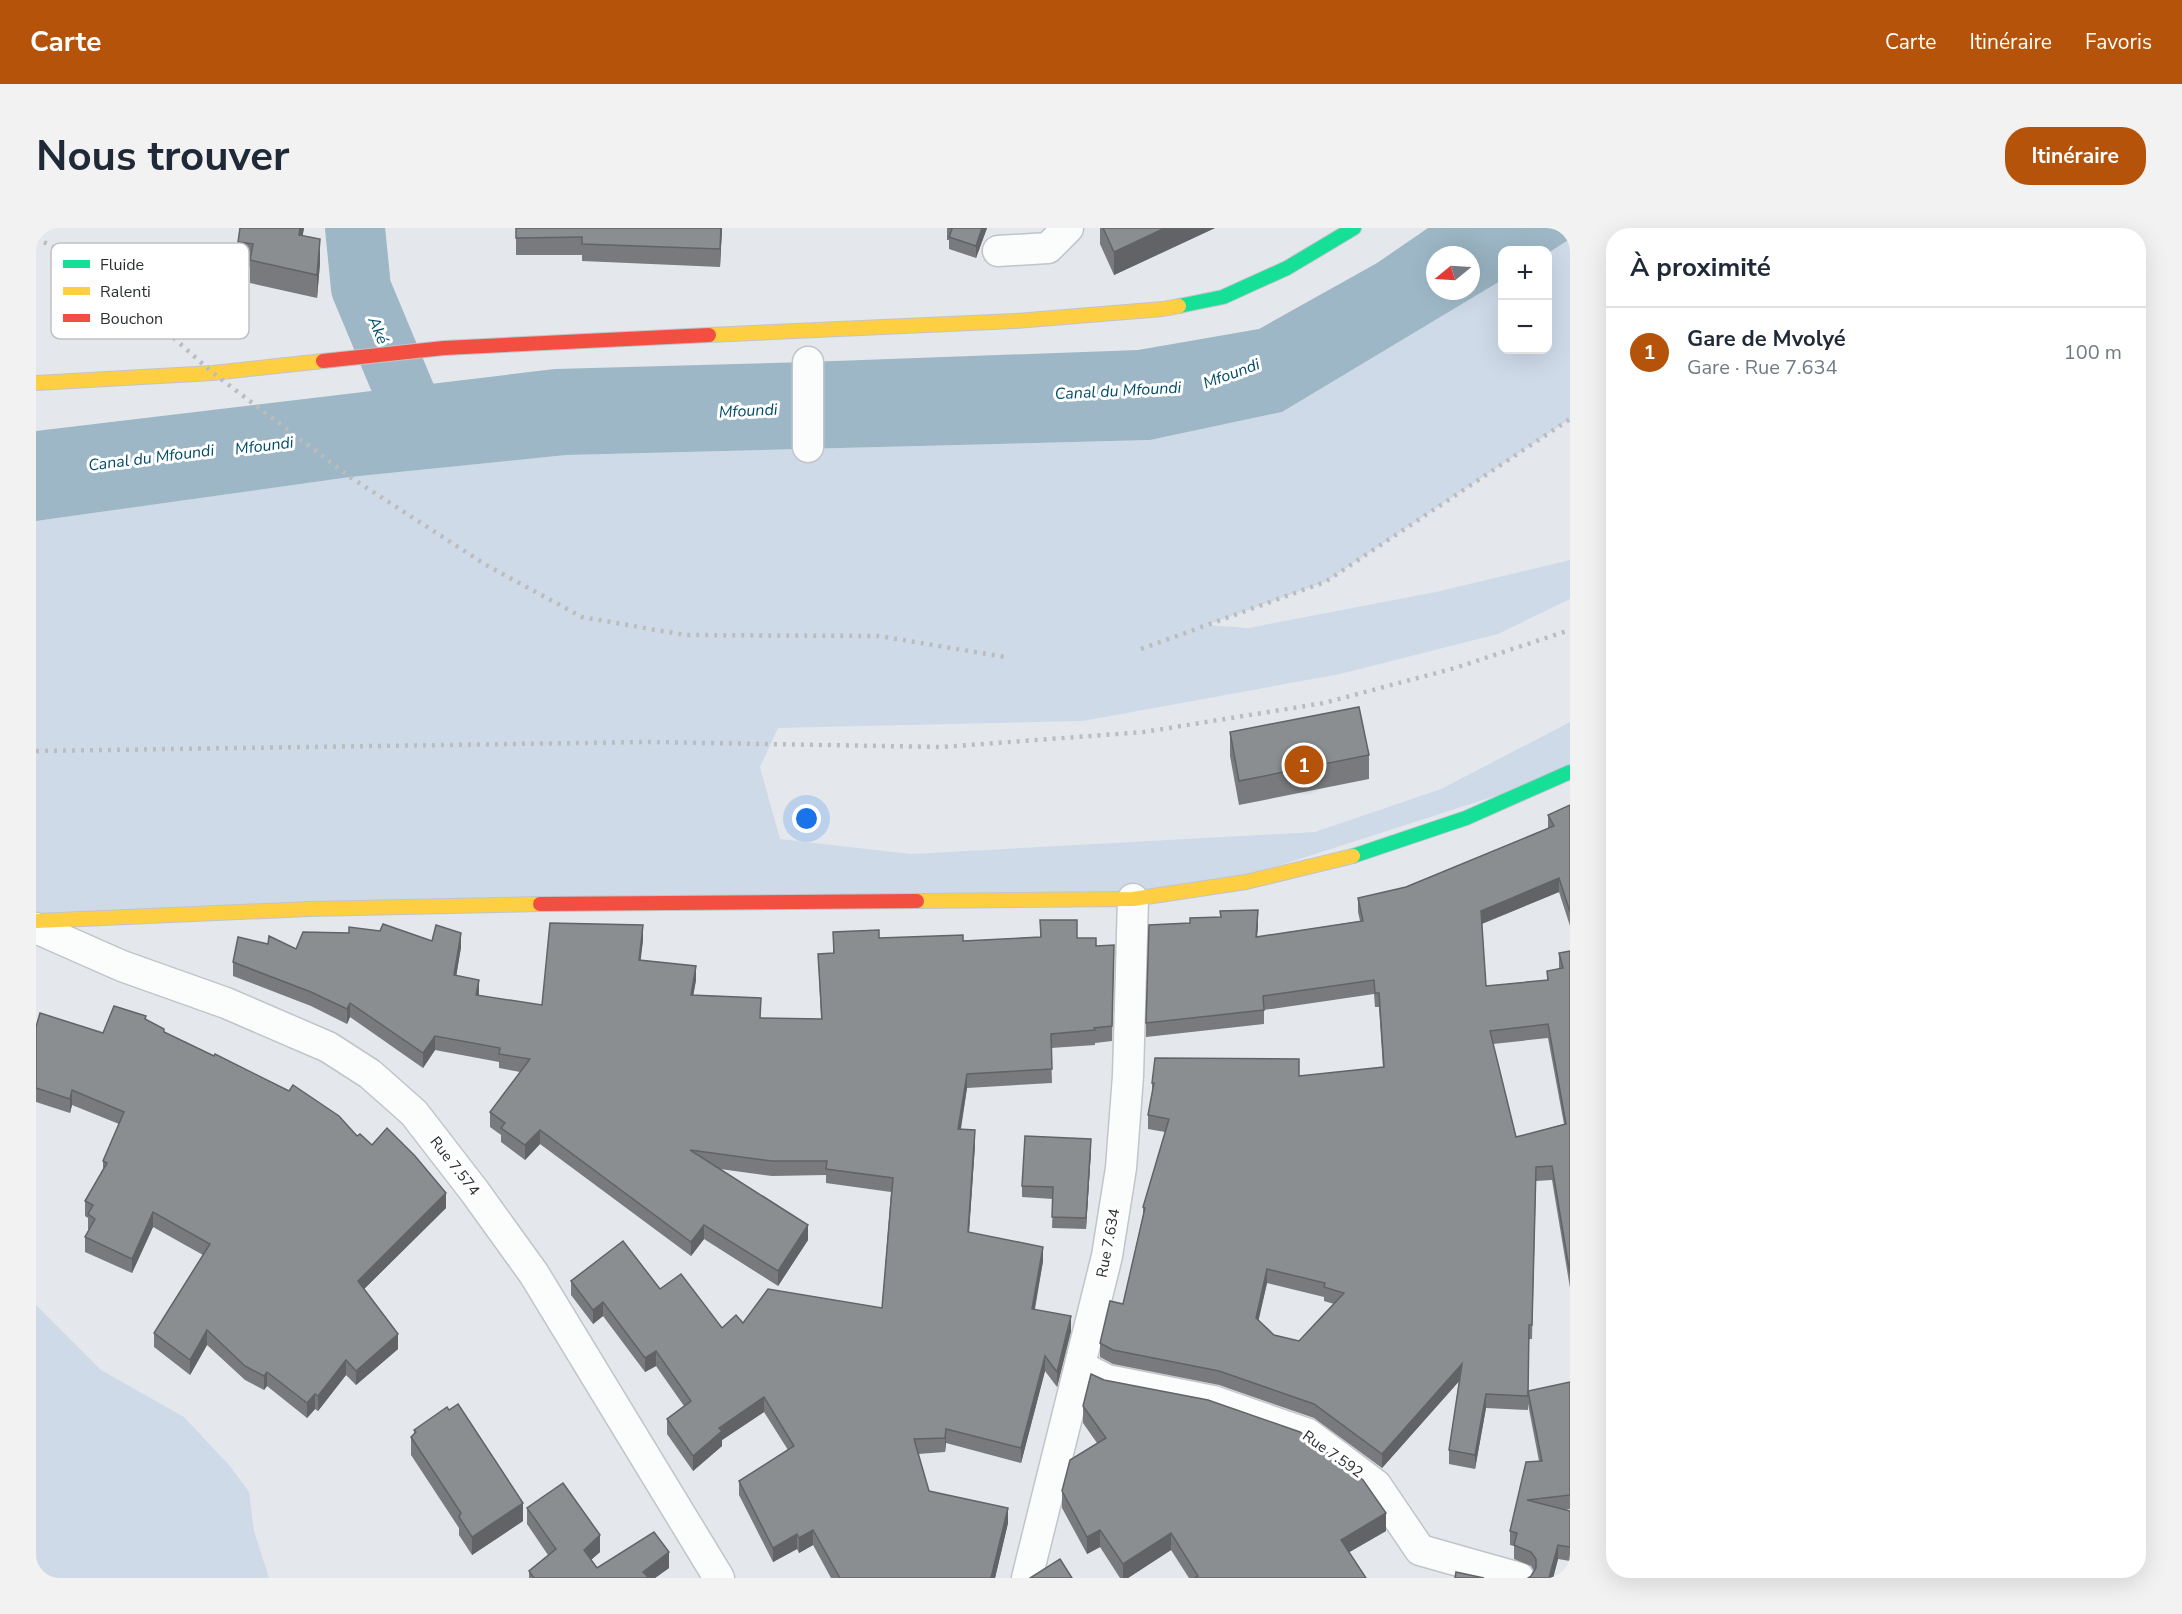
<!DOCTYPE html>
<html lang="fr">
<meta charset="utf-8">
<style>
:root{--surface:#fff;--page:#f2f2f3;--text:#1f2937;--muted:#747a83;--line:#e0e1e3;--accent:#b45309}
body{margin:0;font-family:"Nunito Sans",sans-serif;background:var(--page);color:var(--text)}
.controls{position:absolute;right:18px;top:18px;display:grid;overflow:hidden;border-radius:12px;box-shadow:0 6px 24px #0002}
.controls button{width:54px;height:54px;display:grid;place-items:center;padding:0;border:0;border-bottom:2px solid var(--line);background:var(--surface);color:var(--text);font:30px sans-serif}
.compass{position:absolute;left:1390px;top:18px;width:54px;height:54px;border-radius:50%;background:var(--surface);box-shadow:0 6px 24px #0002;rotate:252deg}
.you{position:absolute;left:771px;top:591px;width:21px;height:21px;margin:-15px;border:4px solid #fff;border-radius:50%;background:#1a73e8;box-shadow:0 0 0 9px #1a73e833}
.badge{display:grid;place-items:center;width:39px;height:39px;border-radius:50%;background:var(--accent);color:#fff;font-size:20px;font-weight:700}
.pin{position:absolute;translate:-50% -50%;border:3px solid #fff;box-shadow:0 2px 6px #0006}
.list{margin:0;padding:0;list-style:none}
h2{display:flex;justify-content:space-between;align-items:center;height:78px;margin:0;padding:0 24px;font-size:26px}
h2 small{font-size:20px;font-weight:400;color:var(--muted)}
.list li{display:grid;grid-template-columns:39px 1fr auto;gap:18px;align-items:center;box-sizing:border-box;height:90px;padding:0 24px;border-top:2px solid var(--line)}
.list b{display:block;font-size:22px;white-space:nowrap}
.list p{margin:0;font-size:20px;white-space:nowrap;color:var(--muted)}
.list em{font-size:20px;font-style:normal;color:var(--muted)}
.map{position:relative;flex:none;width:1534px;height:1350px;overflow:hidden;border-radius:24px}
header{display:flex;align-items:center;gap:36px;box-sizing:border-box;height:84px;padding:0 30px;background:var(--accent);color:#fff}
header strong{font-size:28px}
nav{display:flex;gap:33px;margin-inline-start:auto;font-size:21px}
.intro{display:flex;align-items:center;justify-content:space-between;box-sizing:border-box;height:144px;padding:0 36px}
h1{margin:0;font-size:42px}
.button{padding:15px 27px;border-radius:24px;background:var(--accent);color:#fff;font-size:21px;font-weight:700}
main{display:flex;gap:36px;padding:0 36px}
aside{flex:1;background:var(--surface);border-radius:24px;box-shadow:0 6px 24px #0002}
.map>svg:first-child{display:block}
</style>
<header>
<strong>Carte</strong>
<nav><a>Carte</a><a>Itinéraire</a><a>Favoris</a></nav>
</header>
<div class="intro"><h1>Nous trouver</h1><a class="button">Itinéraire</a></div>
<main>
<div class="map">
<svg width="1534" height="1350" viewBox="0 0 1534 1350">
<rect width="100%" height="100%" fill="#e4e8ed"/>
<g fill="#cfdae9">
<path d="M 1534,11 L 1534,191 L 1289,354 L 1171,397 L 1212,400 L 1400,364 L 1534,332 L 1534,371 L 1462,406 L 1304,446 L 1047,493 L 742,500 L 724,539 L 744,611 L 875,626 L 1279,604 L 1405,561 L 1534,494 L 1534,544 L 1161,664 L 0,693 L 0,293 L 314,249 L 530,227 L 1114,212 L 1246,184 L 1466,52 L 1466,122 L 1512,122 L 1512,25 Z"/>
<path d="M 0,1077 L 65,1142 L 148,1189 L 193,1237 L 213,1264 L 218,1303 L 233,1350 L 0,1350 Z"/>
</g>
<path fill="#9db7c6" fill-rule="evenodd" d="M 1392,0 L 1534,0 L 1534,11 L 1512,25 L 1512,22 L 1466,22 L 1466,52 L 1246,184 L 1114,212 L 530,227 L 314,249 L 0,293 L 0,203 L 519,141 L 772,134 L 1102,122 L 1223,101 L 1341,35 ZM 1399,27 L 1435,27 L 1435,63 L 1399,63 Z"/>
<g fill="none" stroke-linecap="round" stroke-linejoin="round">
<path stroke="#9db7c6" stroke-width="60" d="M 319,0 L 325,60 L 383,199"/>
<g stroke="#c1c4c8" stroke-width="33">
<g id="street">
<path d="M 962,23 L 1012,20 L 1032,0"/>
<path d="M 772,134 L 772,219"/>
<path d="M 0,700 L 86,738 L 190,775 L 292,819 L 334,846 L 378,885 L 439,964 L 498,1046 L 683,1350"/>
<path d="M 1044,1138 L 1071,1152 L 1177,1173 L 1272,1206 L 1340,1257 L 1384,1322 L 1483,1350"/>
<path d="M 991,1350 L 1071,1028 L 1085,940 L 1092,848 L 1097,671"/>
</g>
</g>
<g stroke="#c1c4c8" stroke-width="16">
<g id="fast">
<path d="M 1143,78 L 1187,69 L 1251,40 L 1318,0"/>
<path d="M 1317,628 L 1430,590 L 1534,544"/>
</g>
</g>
<g stroke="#c1c4c8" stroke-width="16">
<g id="slow">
<path d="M 673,107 L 979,93 L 1127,81 L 1143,78"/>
<path d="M 0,155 L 177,145 L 287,133"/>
<path d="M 881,673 L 1097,671 L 1210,654 L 1317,628"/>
<path d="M 0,693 L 274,681 L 504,676"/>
</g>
</g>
<g stroke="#c1c4c8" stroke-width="16">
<g id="jam">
<path d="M 287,133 L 408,120 L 673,107"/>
<path d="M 504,676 L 881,673"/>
</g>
</g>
<use href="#street" stroke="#fbfcfc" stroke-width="30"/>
<use href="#fast" stroke="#16e098" stroke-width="14"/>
<use href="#slow" stroke="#ffcf43" stroke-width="14"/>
<use href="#jam" stroke="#f24e42" stroke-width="14"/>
<g stroke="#bbbcbd" stroke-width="4.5" stroke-dasharray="3 6" stroke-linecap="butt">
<path d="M 0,10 L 61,42 L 177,145 L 314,249 L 450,337 L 546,389 L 649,407 L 843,408 L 969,429"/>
<path d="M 1105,421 L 1289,354 L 1534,191"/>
<path d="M 0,523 L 613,514 L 906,519 L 1108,504 L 1288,475 L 1419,440 L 1534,402"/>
</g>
</g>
<g fill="#787a7d" fill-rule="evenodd">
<path d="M 204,0 L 268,0 L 266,8 L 284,35 L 281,70 L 214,55 L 214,39 L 202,37 L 202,14 Z"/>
<path d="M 480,0 L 686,0 L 684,39 L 546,33 L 546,27 L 480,27 Z"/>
<path d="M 911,0 L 951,0 L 940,30 L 913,21 L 913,12 L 911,12 Z"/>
<path d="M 1064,0 L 1179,0 L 1078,47 L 1064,16 Z"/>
<path d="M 1194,504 L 1333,527 L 1333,551 L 1203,577 L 1194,528 Z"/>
<path d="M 1534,577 L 1534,698 L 1523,664 L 1446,696 L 1450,758 L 1511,752 L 1511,743 L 1523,741 L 1523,725 L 1534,723 L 1534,1060 L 1516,952 L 1500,953 L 1496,1111 L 1493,1111 L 1492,1163 L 1534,1154 L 1534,1281 L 1528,1282 L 1534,1283 L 1534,1333 L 1522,1331 L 1517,1350 L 1492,1350 L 1495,1348 L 1498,1343 L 1495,1338 L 1478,1331 L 1478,1318 L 1474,1317 L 1474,1303 L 1503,1233 L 1492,1176 L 1492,1165 L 1492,1182 L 1450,1180 L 1439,1241 L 1413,1236 L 1413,1222 L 1423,1153 L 1346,1240 L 1278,1190 L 1183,1157 L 1077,1136 L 1064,1129 L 1064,1115 L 1087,1076 L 1107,987 L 1107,979 L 1129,904 L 1112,901 L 1112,887 L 1116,867 L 1116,855 L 1263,848 L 1347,840 L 1343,779 L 1339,779 L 1338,766 L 1228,782 L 1228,796 L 1110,809 L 1110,795 L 1154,695 L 1154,690 L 1184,689 L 1184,683 L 1222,696 L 1221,709 L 1324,693 L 1322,684 L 1322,670 L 1370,659 L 1512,600 L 1512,587 ZM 1512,810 L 1528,896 L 1480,909 L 1457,816 ZM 1231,1055 L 1288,1069 L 1288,1073 L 1298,1076 L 1263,1113 L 1238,1107 L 1222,1092 Z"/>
<path d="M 1004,692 L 1041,710 L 1060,718 L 1078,717 L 1076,813 L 1059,815 L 1059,817 L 1015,820 L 1016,855 L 931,860 L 925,901 L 939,917 L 933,1004 L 1007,1033 L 999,1081 L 1035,1103 L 1021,1159 L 1009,1143 L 985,1235 L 910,1215 L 909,1224 L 882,1226 L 893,1263 L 972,1295 L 959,1350 L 795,1350 L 777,1317 L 763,1325 L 761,1321 L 737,1334 L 703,1267 L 703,1253 L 752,1222 L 728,1184 L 686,1212 L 686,1218 L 657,1243 L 631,1206 L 631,1191 L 648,1178 L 620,1138 L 609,1144 L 567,1088 L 557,1096 L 535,1067 L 535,1053 L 624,1061 L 686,1100 L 707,1095 L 846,1080 L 855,964 L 790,955 L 790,947 L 736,948 L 684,941 L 772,1012 L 742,1058 L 668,1011 L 655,1028 L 504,916 L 489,932 L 465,914 L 465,907 L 454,899 L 454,884 L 484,844 L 463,840 L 463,834 L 399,822 L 387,840 L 314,789 L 311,796 L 275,778 L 197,748 L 197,734 L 232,716 L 260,721 L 396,713 L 425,719 L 420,748 L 443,768 L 506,777 L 607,712 L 604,732 L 660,752 L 657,767 L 724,790 L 785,791 L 782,726 L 797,725 L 797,704 L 843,710 L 927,713 L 1004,709 Z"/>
<path d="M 110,792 L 128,804 L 321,908 L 336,917 L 410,980 L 328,1061 L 362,1121 L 320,1157 L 310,1147 L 282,1183 L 279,1181 L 271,1190 L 231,1158 L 228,1162 L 209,1152 L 171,1117 L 154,1147 L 118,1119 L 118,1105 L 167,1027 L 117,999 L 96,1045 L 49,1024 L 49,1009 L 53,1002 L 52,1001 L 52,990 L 49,988 L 49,973 L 67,943 L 67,933 L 83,896 L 36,877 L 34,885 L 0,874 L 0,799 L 67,805 Z"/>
<path d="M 1055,922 L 1050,1001 L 1016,1000 L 1017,971 L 986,969 L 986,958 Z"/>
<path d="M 1047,1178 L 1350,1303 L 1313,1324 L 1330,1350 L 1153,1350 L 1135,1322 L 1092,1350 L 1084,1350 L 1064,1319 L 1051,1326 L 1026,1280 L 1026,1263 L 1061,1215 L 1047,1195 Z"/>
<path d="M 378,1202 L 487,1293 L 436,1327 L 423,1307 L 423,1300 L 375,1227 L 375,1209 L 378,1206 Z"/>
<path d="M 491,1280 L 564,1324 L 555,1332 L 561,1340 L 633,1340 L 619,1350 L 493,1350 L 493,1343 L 512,1327 L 491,1296 Z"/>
</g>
<g fill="#616366">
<path d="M 264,0 L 268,0 L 263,31 L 263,7 Z"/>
<path d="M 685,0 L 686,0 L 684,39 L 684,21 Z"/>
<path d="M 946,0 L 951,0 L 940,30 L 940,18 Z"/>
<path d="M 1129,0 L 1179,0 L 1078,47 L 1078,24 Z"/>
<path d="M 284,11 L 284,35 L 281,70 L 281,47 Z"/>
<path d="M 1523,650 L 1523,664 L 1445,696 L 1445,683 Z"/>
<path d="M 1222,682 L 1222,696 L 1220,723 L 1220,709 Z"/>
<path d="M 607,697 L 607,712 L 603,747 L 603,732 Z"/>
<path d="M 425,705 L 425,719 L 418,762 L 418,747 Z"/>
<path d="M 660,738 L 660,752 L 655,781 L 655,767 Z"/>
<path d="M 443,752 L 443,767 L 440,782 L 440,767 Z"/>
<path d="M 314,775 L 314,789 L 311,796 L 311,781 Z"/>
<path d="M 399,808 L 399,822 L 387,840 L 387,825 Z"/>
<path d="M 931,846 L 931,860 L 922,916 L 922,901 Z"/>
<path d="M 36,862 L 36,877 L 34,885 L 34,871 Z"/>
<path d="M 504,902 L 504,916 L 489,932 L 489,917 Z"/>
<path d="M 939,902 L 939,917 L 932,1019 L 932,1004 Z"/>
<path d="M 1055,911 L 1055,922 L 1050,1001 L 1050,990 Z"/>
<path d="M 410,965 L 410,980 L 322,1067 L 322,1053 Z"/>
<path d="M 117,984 L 117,999 L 96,1045 L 96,1031 Z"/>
<path d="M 668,997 L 668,1011 L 655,1028 L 655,1014 Z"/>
<path d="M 772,997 L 772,1012 L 742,1058 L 742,1043 Z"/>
<path d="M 1007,1019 L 1007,1033 L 996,1095 L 996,1081 Z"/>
<path d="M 1231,1041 L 1231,1055 L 1220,1104 L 1220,1090 Z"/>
<path d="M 567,1074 L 567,1088 L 557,1096 L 557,1082 Z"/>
<path d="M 1035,1088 L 1035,1103 L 1021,1159 L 1021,1144 Z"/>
<path d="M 171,1102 L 171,1117 L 154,1147 L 154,1132 Z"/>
<path d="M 362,1106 L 362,1121 L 320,1157 L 320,1143 Z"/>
<path d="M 620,1123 L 620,1138 L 609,1144 L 609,1130 Z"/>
<path d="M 1009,1128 L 1009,1143 L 985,1235 L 985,1220 Z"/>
<path d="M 310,1132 L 310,1147 L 282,1183 L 282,1168 Z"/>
<path d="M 1426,1136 L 1426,1150 L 1346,1240 L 1346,1226 Z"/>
<path d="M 231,1144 L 231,1158 L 228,1162 L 228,1148 Z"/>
<path d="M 279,1166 L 279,1181 L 271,1190 L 271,1175 Z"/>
<path d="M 1450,1166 L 1450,1180 L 1439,1241 L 1439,1227 Z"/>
<path d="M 728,1169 L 728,1184 L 686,1212 L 686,1218 L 657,1243 L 657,1228 L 683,1200 Z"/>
<path d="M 910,1201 L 910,1215 L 909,1224 L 909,1210 Z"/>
<path d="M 487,1275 L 487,1293 L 436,1327 L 436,1309 Z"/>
<path d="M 972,1280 L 972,1295 L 959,1350 L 955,1350 Z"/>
<path d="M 1350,1285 L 1350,1303 L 1305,1329 L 1305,1312 Z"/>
<path d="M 777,1302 L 777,1317 L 763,1325 L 763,1310 Z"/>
<path d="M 1064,1302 L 1064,1319 L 1051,1326 L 1051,1309 Z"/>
<path d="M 1135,1305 L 1135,1322 L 1092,1350 L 1087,1350 L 1087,1336 Z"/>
<path d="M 761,1306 L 761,1321 L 737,1334 L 737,1320 Z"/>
<path d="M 564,1307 L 564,1324 L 548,1338 L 548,1322 Z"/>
<path d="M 1522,1317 L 1522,1331 L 1517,1350 L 1513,1350 Z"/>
<path d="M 633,1324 L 633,1340 L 619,1350 L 607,1350 L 607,1344 Z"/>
</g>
<g fill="#8b8e91" stroke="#616366" stroke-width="1.5" fill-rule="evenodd">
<path d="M 204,0 L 264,0 L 263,7 L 284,11 L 281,47 L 214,32 L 217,16 L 202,14 Z"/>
<path d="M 480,0 L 685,0 L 684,21 L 546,16 L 546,9 L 480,10 Z"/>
<path d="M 913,0 L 946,0 L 940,18 L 913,9 L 916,1 Z"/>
<path d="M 1067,0 L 1129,0 L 1078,24 Z"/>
<path d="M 1323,479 L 1333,527 L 1203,553 L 1194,504 Z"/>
<path d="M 1534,577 L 1534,684 L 1523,650 L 1445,683 L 1450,758 L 1512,752 L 1511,743 L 1527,740 L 1523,725 L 1534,723 L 1534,1046 L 1516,938 L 1500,939 L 1496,1097 L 1493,1097 L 1492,1168 L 1450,1166 L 1439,1227 L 1413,1222 L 1426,1136 L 1346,1226 L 1278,1176 L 1183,1143 L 1077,1122 L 1064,1115 L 1074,1073 L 1087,1076 L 1109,980 L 1107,979 L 1133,891 L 1112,887 L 1118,855 L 1116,855 L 1119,830 L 1263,831 L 1263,848 L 1348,839 L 1343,765 L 1339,765 L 1338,752 L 1227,768 L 1228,782 L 1110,795 L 1113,697 L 1154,695 L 1154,690 L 1185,689 L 1184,683 L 1222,682 L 1220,709 L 1327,693 L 1322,670 L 1370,659 L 1518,598 L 1512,587 ZM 1512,796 L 1530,896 L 1480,909 L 1454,803 ZM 1231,1041 L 1289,1055 L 1288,1059 L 1308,1065 L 1263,1113 L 1238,1107 L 1220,1090 Z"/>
<path d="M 1004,692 L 1041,692 L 1041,710 L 1060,710 L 1060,718 L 1078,717 L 1076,798 L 1058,800 L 1059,802 L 1015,806 L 1016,841 L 931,846 L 922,901 L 939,902 L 932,1004 L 1007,1019 L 996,1081 L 1035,1088 L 1021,1144 L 1009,1128 L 985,1220 L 910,1201 L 909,1210 L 878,1211 L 893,1263 L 972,1280 L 955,1350 L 804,1350 L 777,1302 L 763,1310 L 761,1306 L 737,1320 L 703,1253 L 758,1218 L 728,1169 L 683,1200 L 686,1203 L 657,1228 L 631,1191 L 655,1173 L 620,1123 L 609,1130 L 567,1074 L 557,1082 L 535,1053 L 587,1013 L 624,1061 L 645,1046 L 686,1100 L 700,1087 L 707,1095 L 732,1061 L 846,1080 L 857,950 L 790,941 L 791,933 L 736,933 L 654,922 L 772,997 L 742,1043 L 668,997 L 655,1014 L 504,902 L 489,917 L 465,900 L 469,895 L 454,884 L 494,831 L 463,826 L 464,820 L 399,808 L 387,825 L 314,775 L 311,781 L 275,764 L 197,734 L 202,709 L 232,716 L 233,708 L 260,721 L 267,704 L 313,705 L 313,699 L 344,703 L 347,696 L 396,713 L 400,697 L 425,705 L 418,747 L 443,752 L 440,767 L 506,777 L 514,695 L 607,697 L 603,732 L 660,738 L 655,767 L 725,770 L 724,790 L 786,791 L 782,726 L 798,725 L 797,704 L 843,702 L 843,710 L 927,707 L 927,713 L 1005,709 Z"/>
<path d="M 78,778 L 110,788 L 109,791 L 128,801 L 128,804 L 178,828 L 179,826 L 253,863 L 257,857 L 303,888 L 321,908 L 324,906 L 336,917 L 351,900 L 379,928 L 410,965 L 322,1053 L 362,1106 L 320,1143 L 310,1132 L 282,1168 L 279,1166 L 271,1175 L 231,1144 L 228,1148 L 209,1138 L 171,1102 L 154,1132 L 118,1105 L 174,1016 L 117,984 L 96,1031 L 49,1009 L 59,991 L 52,986 L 57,977 L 49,973 L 71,935 L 67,933 L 88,884 L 36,862 L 34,871 L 0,860 L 0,799 L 4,785 L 67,805 Z"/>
<path d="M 989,908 L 1055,911 L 1050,990 L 1016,989 L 1017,959 L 986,958 Z"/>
<path d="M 1055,1146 L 1068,1152 L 1172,1172 L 1264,1204 L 1327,1252 L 1350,1285 L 1305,1312 L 1330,1350 L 1159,1350 L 1162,1348 L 1135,1305 L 1087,1336 L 1064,1302 L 1051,1309 L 1026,1263 L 1034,1232 L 1070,1210 L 1047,1178 Z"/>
<path d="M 1534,1154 L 1534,1267 L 1491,1272 L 1534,1283 L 1534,1319 L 1522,1317 L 1513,1350 L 1492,1350 L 1495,1348 L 1500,1340 L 1500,1331 L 1495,1324 L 1478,1317 L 1481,1305 L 1474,1303 L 1490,1234 L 1506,1233 L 1492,1163 Z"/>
<path d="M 422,1176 L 487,1275 L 436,1309 L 423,1289 L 425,1285 L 375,1209 L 380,1204 L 378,1202 L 411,1179 L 413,1182 Z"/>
<path d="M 527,1255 L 564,1307 L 548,1322 L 561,1340 L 618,1304 L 633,1324 L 607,1344 L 613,1350 L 498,1350 L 493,1343 L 520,1321 L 491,1280 Z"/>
<path d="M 1024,1331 L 1036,1350 L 994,1350 Z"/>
<path d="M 1420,1344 L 1448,1350 L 1419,1350 Z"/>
</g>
<g text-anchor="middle" stroke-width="6" stroke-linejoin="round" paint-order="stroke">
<g font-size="15" fill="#2c2f33" stroke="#fff">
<text transform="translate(419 938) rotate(52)" y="5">Rue 7.574</text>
<text transform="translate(1072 1015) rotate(-79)" y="5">Rue 7.634</text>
<text transform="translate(1297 1226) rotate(35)" y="5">Rue 7.592</text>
</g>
<g font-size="16" font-style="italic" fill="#024d68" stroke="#fff">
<text transform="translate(343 102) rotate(67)" y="6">Aké</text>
<text transform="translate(1195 145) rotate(-20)" y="6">Mfoundi</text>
<text transform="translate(1082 162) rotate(-3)" y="6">Canal du Mfoundi</text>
<text transform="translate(712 182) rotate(-3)" y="6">Mfoundi</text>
<text transform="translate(228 217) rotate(-7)" y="6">Mfoundi</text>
<text transform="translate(115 229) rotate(-7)" y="6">Canal du Mfoundi</text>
</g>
</g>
<rect x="15" y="15" width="198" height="96" rx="9" fill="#fff" stroke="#c0c1c2" stroke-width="1.5"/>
<rect x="27" y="32" width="27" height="8" fill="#16e098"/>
<rect x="27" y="59" width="27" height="8" fill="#ffcf43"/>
<rect x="27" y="86" width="27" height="8" fill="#f24e42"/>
<g font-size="16" fill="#2c2f33">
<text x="64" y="42">Fluide</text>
<text x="64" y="69">Ralenti</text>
<text x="64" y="96">Bouchon</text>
</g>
</svg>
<div class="controls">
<button>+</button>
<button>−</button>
</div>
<svg class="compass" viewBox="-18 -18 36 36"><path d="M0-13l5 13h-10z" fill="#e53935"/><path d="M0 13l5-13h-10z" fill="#747a83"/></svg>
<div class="you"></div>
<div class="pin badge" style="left:1268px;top:537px">1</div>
</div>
<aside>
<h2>À proximité<small></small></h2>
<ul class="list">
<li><span class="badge">1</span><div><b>Gare de Mvolyé</b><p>Gare · Rue 7.634</p></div><em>100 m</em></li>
</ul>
</aside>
</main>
